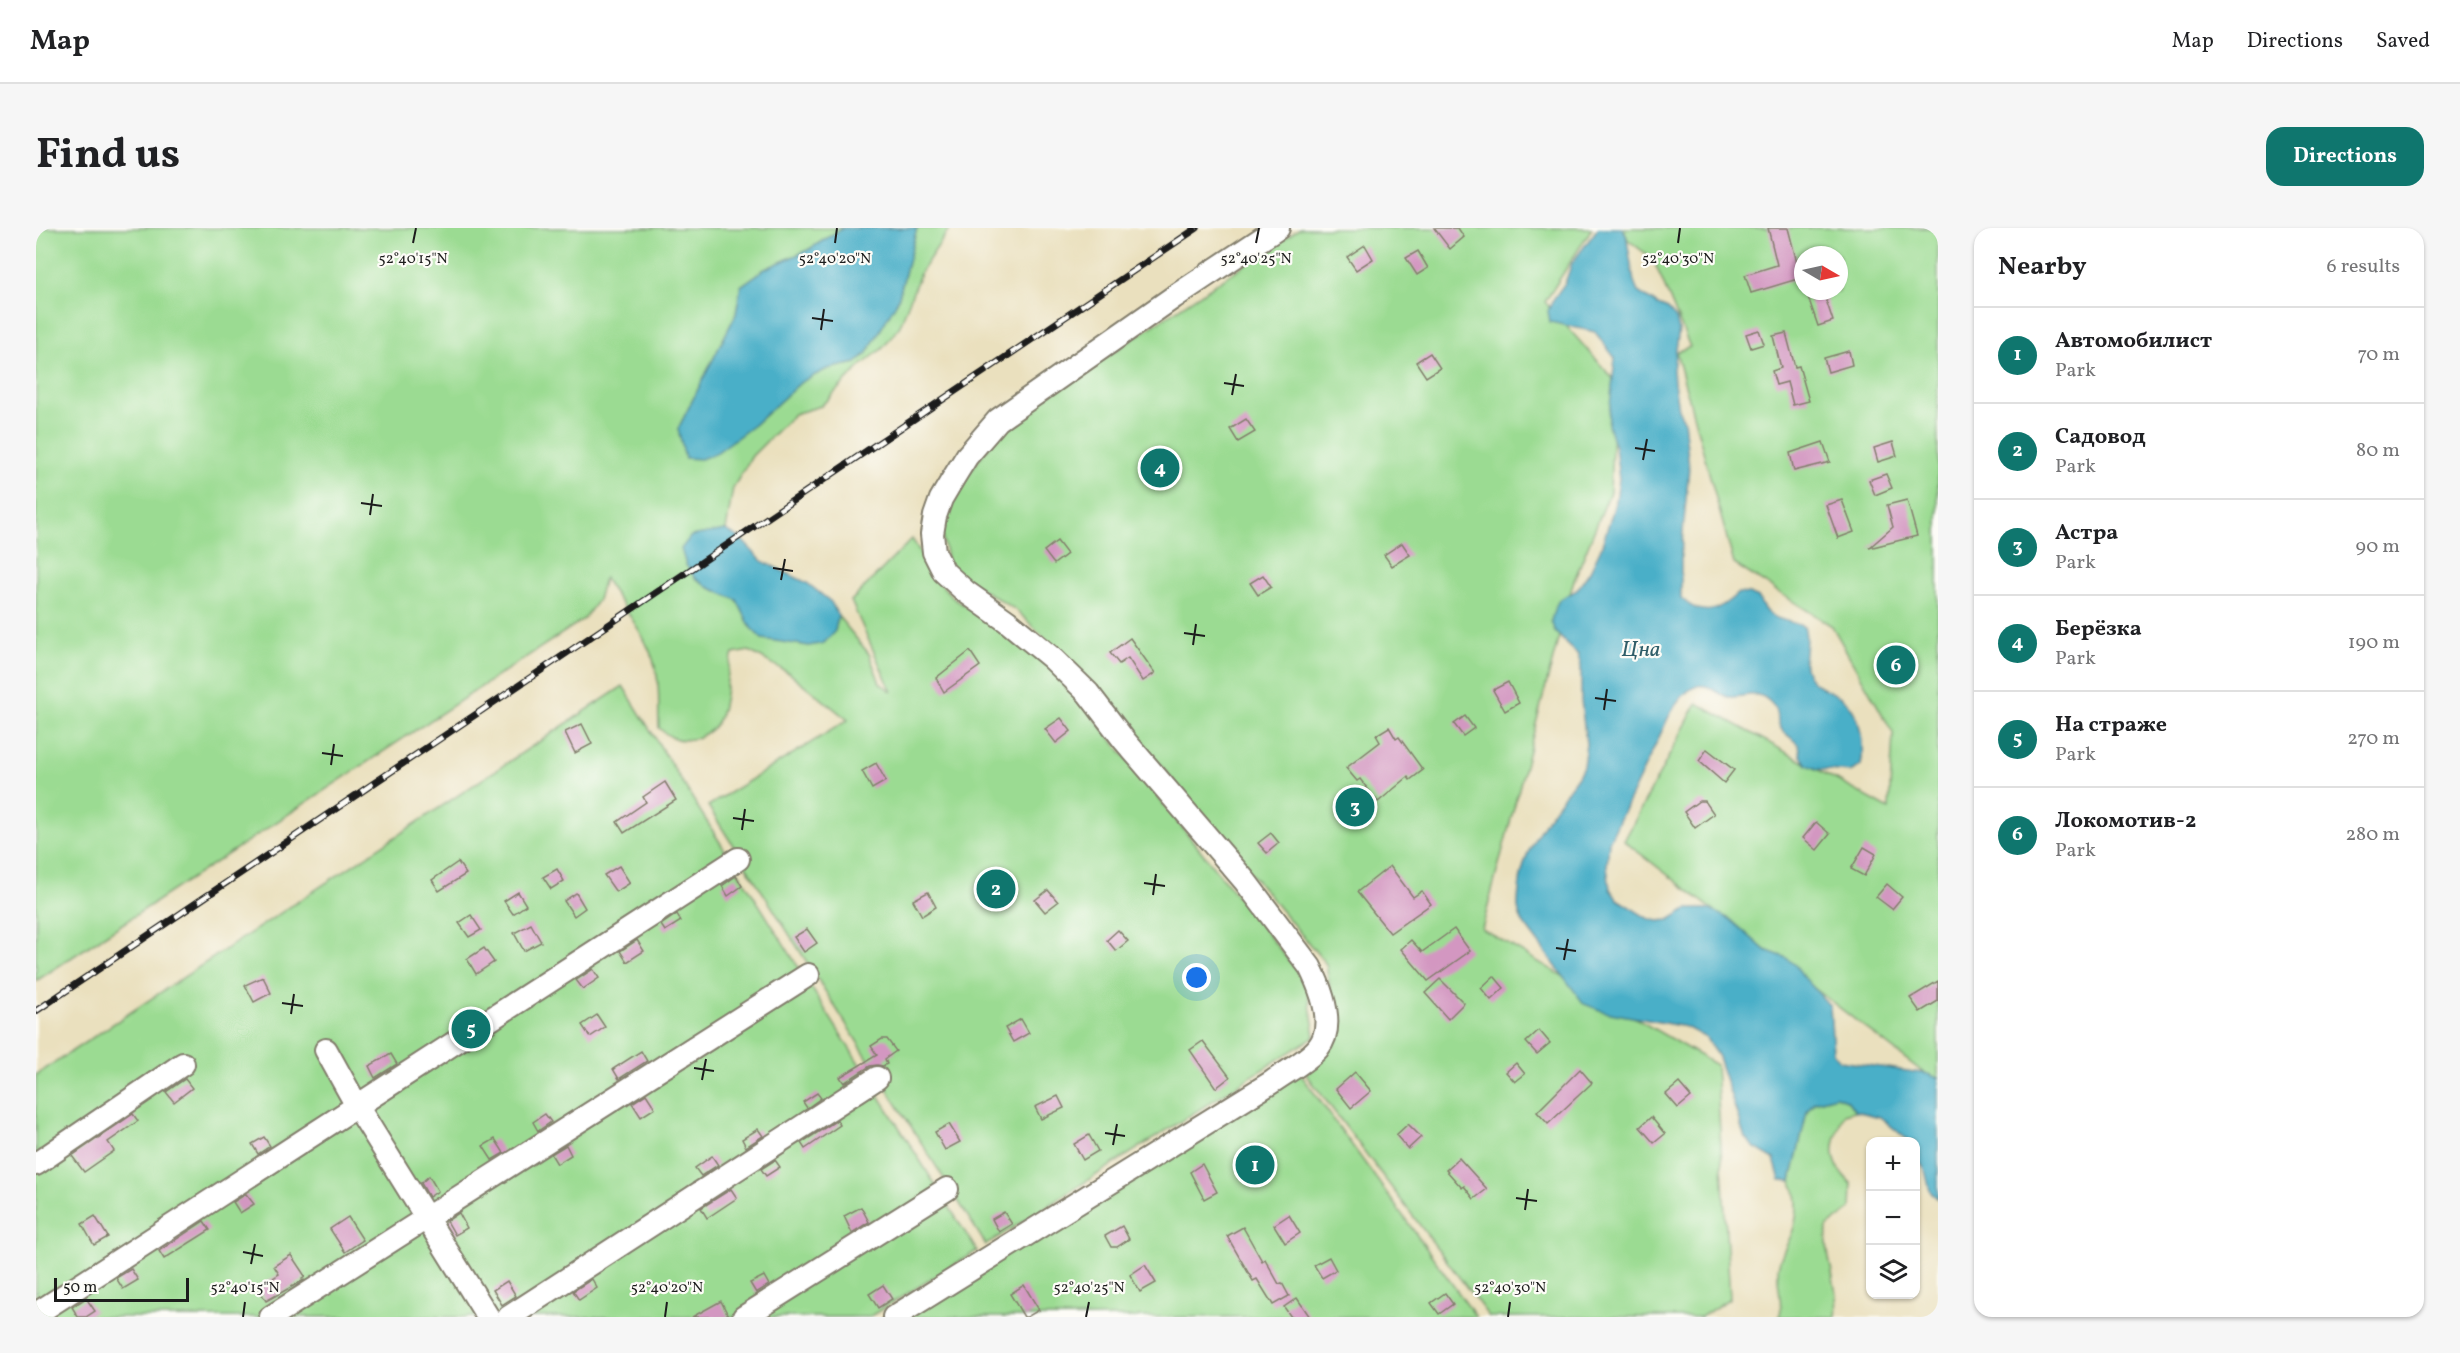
<!DOCTYPE html>
<meta charset="utf-8">
<style>
:root{--surface:#fff;--page:#f6f6f6;--text:#202124;--muted:#757577;--line:#e0e0e0;--accent:#0f766e}
body{margin:0;font-family:Vollkorn,serif;background:var(--page);color:var(--text)}
.controls{position:absolute;right:18px;bottom:18px;display:grid;overflow:hidden;border-radius:12px;box-shadow:0 2px 4px #0004}
.controls button{width:54px;height:54px;display:grid;place-items:center;padding:0;border:0;border-bottom:2px solid var(--line);background:var(--surface);color:var(--text);font:30px sans-serif}
.compass{position:absolute;left:1758px;top:18px;width:54px;height:54px;border-radius:50%;background:var(--surface);box-shadow:0 2px 4px #0004;rotate:99deg}
.scale{position:absolute;left:18px;bottom:15px;width:135px;box-sizing:border-box;padding-left:6px;border:3px solid #1c1c1c;border-top:0;font-size:16px;line-height:21px;white-space:nowrap;color:#1c1c1c;-webkit-text-stroke:4px #fdfcf7;paint-order:stroke}
.you{position:absolute;left:1161px;top:750px;width:21px;height:21px;margin:-15px;border:4px solid #fff;border-radius:50%;background:#1a73e8;box-shadow:0 0 0 9px #1a73e833}
.badge{display:grid;place-items:center;width:39px;height:39px;border-radius:50%;background:var(--accent);color:#fff;font-size:20px;font-weight:700}
.pin{position:absolute;translate:-50% -50%;border:3px solid #fff;box-shadow:0 2px 6px #0006}
.list{margin:0;padding:0;list-style:none}
h2{display:flex;justify-content:space-between;align-items:center;height:78px;margin:0;padding:0 24px;font-size:26px}
h2 small{font-size:20px;font-weight:400;color:var(--muted)}
.list li{display:grid;grid-template-columns:39px 1fr auto;gap:18px;align-items:center;box-sizing:border-box;height:96px;padding:0 24px;border-top:2px solid var(--line)}
.list b{display:block;font-size:22px;white-space:nowrap}
.list p{margin:0;font-size:20px;white-space:nowrap;color:var(--muted)}
.list em{font-size:20px;font-style:normal;color:var(--muted)}
.icon{flex:none;width:33px;height:33px;fill:none;stroke:currentColor;stroke-width:2;stroke-linecap:round;stroke-linejoin:round}
.map{position:relative;flex:none;width:1902px;height:1089px;overflow:hidden;border-radius:18px}
header{display:flex;align-items:center;gap:36px;box-sizing:border-box;height:84px;padding:0 30px;background:var(--surface);border-bottom:2px solid var(--line)}
header strong{font-size:28px}
nav{display:flex;gap:33px;margin-inline-start:auto;font-size:21px}
.intro{display:flex;align-items:center;justify-content:space-between;box-sizing:border-box;height:144px;padding:0 36px}
h1{margin:0;font-size:42px}
.button{padding:15px 27px;border-radius:18px;background:var(--accent);color:#fff;font-size:21px;font-weight:700}
main{display:flex;gap:36px;padding:0 36px}
aside{flex:1;background:var(--surface);border-radius:18px;box-shadow:0 2px 4px #0004}
.map>svg:first-child{display:block}
</style>
<header>
<strong>Map</strong>
<nav><a>Map</a><a>Directions</a><a>Saved</a></nav>
</header>
<div class="intro"><h1>Find us</h1><a class="button">Directions</a></div>
<main>
<div class="map">
<svg width="1902" height="1089" viewBox="0 0 1902 1089">
<rect width="100%" height="100%" fill="#fdfcf7"/>
<filter id="ink" filterUnits="userSpaceOnUse"><feTurbulence type="fractalNoise" baseFrequency=".0167" numOctaves="2"/><feDisplacementMap in="SourceGraphic" scale="12" xChannelSelector="R" yChannelSelector="G"/><feConvolveMatrix kernelMatrix="1 2 1 2 8 2 1 2 1" color-interpolation-filters="sRGB"/></filter>
<filter id="wash" filterUnits="userSpaceOnUse"><feTurbulence type="fractalNoise" baseFrequency=".008" numOctaves="4" result="noise"/><feDisplacementMap in="SourceGraphic" scale="24" xChannelSelector="R" yChannelSelector="G"/><feGaussianBlur stdDeviation="1.35" result="paint"/><feColorMatrix in="noise" values="0 0 0 0 0 0 0 0 0 0 0 0 0 0 0 0 0 1.4 0 .05"/><feComposite in="paint" operator="in"/></filter>
<g filter="url(#wash)">
<rect width="100%" height="100%" fill="#eae0be"/>
<g fill="#9bdb92" stroke="#5c7c57" stroke-width="1.5" fill-rule="evenodd">
<path d="M 0,0 L 807,0 L 772,22 L 729,41 L 705,58 L 700,86 L 642,201 L 718,197 L 765,154 L 791,141 L 820,135 L 862,72 L 881,0 L 914,0 L 884,45 L 864,98 L 847,120 L 826,137 L 785,178 L 758,186 L 716,228 L 697,260 L 690,302 L 655,309 L 672,359 L 701,372 L 715,400 L 799,403 L 802,388 L 833,426 L 844,455 L 856,464 L 815,373 L 876,311 L 904,355 L 917,370 L 1011,431 L 1262,744 L 1272,764 L 1279,808 L 950,1017 L 672,578 L 812,492 L 753,445 L 713,423 L 697,426 C 684,458 698,501 656,511 C 641,514 633,509 623,500 C 622,483 624,465 621,448 C 617,415 586,378 568,350 L 562,372 L 548,391 L 0,753 Z"/>
<path d="M 1264,0 L 1556,0 L 1509,74 L 1579,153 L 1574,264 L 1537,355 L 1446,701 L 1680,837 L 1694,1070 L 1665,1089 L 1453,1089 L 1270,846 L 1302,809 L 1290,736 L 1057,456 L 980,382 L 913,341 L 902,286 L 970,195 Z"/>
<path d="M 1588,0 L 1902,0 L 1902,856 L 1588,613 L 1661,475 L 1853,581 L 1857,505 L 1796,398 L 1698,336 L 1640,124 L 1654,119 L 1617,31 L 1592,12 ZM 1767,27 L 1803,27 L 1803,63 L 1767,63 Z"/>
<path d="M 587,458 L 663,581 L 941,1023 L 833,1089 L 10,1089 L 0,1074 L 0,847 Z"/>
<path d="M 1261,841 L 1440,1089 L 863,1089 Z"/>
<path d="M 1800,868 L 1811,872 L 1819,883 L 1808,886 C 1796,916 1790,933 1816,956 L 1815,981 L 1791,999 C 1788,1030 1804,1058 1800,1089 L 1744,1089 C 1747,1072 1741,1059 1742,1043 C 1742,1031 1749,1022 1753,1012 C 1761,996 1765,969 1755,953 L 1771,883 L 1778,874 Z"/>
</g>
<g fill="#48afc8" stroke="#326672" stroke-width="1.5">
<path d="M 807,0 L 881,0 L 862,72 L 831,125 L 820,135 L 791,141 L 765,154 L 718,197 L 680,225 L 665,231 L 649,230 L 642,201 L 700,86 L 705,58 L 729,41 L 772,22 Z"/>
<path d="M 1562,0 L 1586,0 L 1590,6 L 1598,54 L 1602,64 L 1622,77 L 1632,81 L 1640,90 L 1643,102 L 1637,141 L 1638,154 L 1642,181 L 1648,192 L 1653,239 L 1645,326 L 1645,370 C 1667,391 1683,383 1702,365 L 1713,366 L 1723,370 C 1730,395 1748,389 1768,399 C 1774,414 1764,430 1771,445 C 1777,458 1793,462 1805,469 C 1825,483 1829,517 1825,538 L 1814,544 L 1781,541 L 1771,537 L 1765,528 L 1763,517 C 1758,511 1751,508 1746,502 C 1739,493 1743,481 1733,473 C 1720,461 1708,470 1693,469 C 1681,467 1672,453 1659,459 C 1649,463 1642,474 1636,482 L 1573,614 L 1571,638 L 1574,661 L 1581,671 L 1611,690 L 1622,693 L 1633,692 L 1651,681 L 1672,681 L 1694,691 L 1729,722 L 1751,730 L 1760,738 L 1767,748 L 1794,778 L 1797,824 L 1804,833 L 1892,846 L 1902,850 L 1902,971 L 1894,963 L 1889,942 L 1880,929 L 1880,914 L 1873,913 L 1844,889 L 1819,883 L 1811,872 L 1800,868 L 1778,874 L 1771,883 L 1755,953 L 1744,952 L 1738,931 L 1719,920 L 1709,910 L 1682,829 L 1670,810 L 1650,799 L 1569,784 L 1548,776 L 1486,693 C 1480,682 1482,674 1483,661 C 1487,616 1517,583 1542,548 L 1547,538 L 1550,516 L 1545,472 L 1545,438 L 1542,427 L 1519,404 L 1515,393 L 1518,382 L 1523,372 L 1541,362 L 1554,343 L 1565,320 L 1580,273 L 1583,251 L 1579,219 L 1572,197 L 1579,130 L 1559,104 L 1514,94 L 1512,83 L 1516,73 L 1529,55 L 1536,35 Z"/>
<path d="M 690,302 L 704,310 L 726,333 L 771,355 L 795,374 L 802,388 L 799,403 L 788,415 L 773,418 L 726,411 L 715,400 L 701,372 L 672,359 L 659,350 L 650,337 L 645,321 L 655,308 Z"/>
</g>
<g id="blocks">
<g fill="#d397c1">
<path d="M 1398,0 L 1422,0 L 1428,9 L 1414,21 Z"/>
<path d="M 1732,0 L 1752,0 L 1765,50 L 1715,65 L 1709,47 L 1741,37 Z"/>
<path d="M 1329,17 L 1337,31 L 1320,42 L 1311,29 Z"/>
<path d="M 1382,23 L 1392,40 L 1381,47 L 1370,30 Z"/>
<path d="M 1770,63 L 1787,63 L 1797,93 L 1782,98 Z"/>
<path d="M 1723,102 L 1728,116 L 1715,120 L 1710,106 Z"/>
<path d="M 1750,105 L 1759,139 L 1763,138 L 1773,173 L 1757,177 L 1751,154 L 1740,157 L 1736,143 L 1745,140 L 1737,108 Z"/>
<path d="M 1813,123 L 1816,137 L 1792,144 L 1788,130 Z"/>
<path d="M 1394,125 L 1404,140 L 1390,149 L 1380,134 Z"/>
<path d="M 1210,191 L 1219,204 L 1202,214 L 1194,201 Z"/>
<path d="M 1787,214 L 1794,234 L 1758,243 L 1754,225 Z"/>
<path d="M 1857,214 L 1861,228 L 1842,234 L 1838,220 Z"/>
<path d="M 1850,246 L 1856,260 L 1839,267 L 1833,252 Z"/>
<path d="M 1806,272 L 1818,304 L 1802,310 L 1790,277 Z"/>
<path d="M 1871,272 L 1881,308 L 1833,320 L 1857,299 L 1851,277 Z"/>
<path d="M 1021,313 L 1031,326 L 1018,336 L 1008,323 Z"/>
<path d="M 1366,315 L 1374,327 L 1356,338 L 1348,327 Z"/>
<path d="M 1227,347 L 1235,359 L 1222,367 L 1214,355 Z"/>
<path d="M 1094,410 L 1119,445 L 1107,453 L 1092,430 L 1083,436 L 1074,425 Z"/>
<path d="M 934,423 L 944,438 L 908,464 L 900,450 Z"/>
<path d="M 1472,454 L 1483,475 L 1469,483 L 1457,462 Z"/>
<path d="M 1429,488 L 1438,500 L 1427,508 L 1418,496 Z"/>
<path d="M 1025,490 L 1035,503 L 1020,515 L 1009,501 Z"/>
<path d="M 546,496 L 556,516 L 539,525 L 529,504 Z"/>
<path d="M 1353,499 L 1360,511 L 1363,509 L 1387,542 L 1374,552 L 1372,549 L 1342,574 L 1324,551 L 1321,553 L 1310,540 L 1344,514 L 1340,507 Z"/>
<path d="M 1671,521 L 1698,542 L 1688,555 L 1663,533 Z"/>
<path d="M 840,535 L 850,553 L 836,561 L 826,543 Z"/>
<path d="M 629,554 L 640,572 L 588,605 L 581,594 L 610,574 L 607,569 Z"/>
<path d="M 1663,573 L 1669,573 L 1678,586 L 1659,600 L 1648,584 Z"/>
<path d="M 1780,594 L 1794,606 L 1781,622 L 1767,610 Z"/>
<path d="M 1235,605 L 1243,615 L 1231,625 L 1222,615 Z"/>
<path d="M 1828,619 L 1840,626 L 1828,648 L 1815,641 Z"/>
<path d="M 422,634 L 430,646 L 403,663 L 396,652 Z"/>
<path d="M 583,638 L 594,655 L 580,664 L 568,647 Z"/>
<path d="M 1354,638 L 1377,669 L 1386,663 L 1395,676 L 1354,705 L 1321,664 Z"/>
<path d="M 521,641 L 528,653 L 515,661 L 507,649 Z"/>
<path d="M 700,648 L 706,658 L 692,668 L 686,658 Z"/>
<path d="M 1851,656 L 1866,669 L 1856,681 L 1840,669 Z"/>
<path d="M 1012,662 L 1022,674 L 1009,684 L 999,672 Z"/>
<path d="M 482,664 L 490,677 L 477,686 L 468,673 Z"/>
<path d="M 892,664 L 900,679 L 886,688 L 877,672 Z"/>
<path d="M 540,665 L 549,680 L 538,688 L 528,673 Z"/>
<path d="M 641,686 L 645,693 L 629,703 L 625,697 Z"/>
<path d="M 435,687 L 445,702 L 433,709 L 423,695 Z"/>
<path d="M 495,696 L 505,714 L 488,723 L 478,705 Z"/>
<path d="M 771,701 L 781,715 L 768,724 L 758,709 Z"/>
<path d="M 1418,701 L 1434,723 L 1392,753 L 1365,721 L 1375,712 L 1386,724 Z"/>
<path d="M 1082,702 L 1092,713 L 1080,723 L 1071,712 Z"/>
<path d="M 601,712 L 608,723 L 591,734 L 584,723 Z"/>
<path d="M 448,720 L 458,734 L 440,746 L 431,731 Z"/>
<path d="M 557,741 L 563,750 L 547,761 L 540,752 Z"/>
<path d="M 1458,748 L 1468,760 L 1455,772 L 1445,760 Z"/>
<path d="M 227,749 L 235,765 L 218,774 L 209,757 Z"/>
<path d="M 1404,751 L 1428,775 L 1412,791 L 1389,765 Z"/>
<path d="M 1902,753 L 1902,773 L 1884,784 L 1874,770 Z"/>
<path d="M 561,787 L 569,799 L 554,809 L 546,797 Z"/>
<path d="M 985,791 L 993,805 L 977,814 L 969,800 Z"/>
<path d="M 1503,802 L 1514,815 L 1501,826 L 1490,814 Z"/>
<path d="M 846,811 L 851,811 L 860,823 L 849,831 L 851,836 L 847,838 L 841,837 L 834,838 L 808,855 L 804,849 L 841,827 L 835,818 Z"/>
<path d="M 1167,813 L 1194,849 L 1180,860 L 1154,822 Z"/>
<path d="M 605,823 L 611,833 L 583,851 L 577,841 Z"/>
<path d="M 355,826 L 361,836 L 339,850 L 333,838 Z"/>
<path d="M 1480,835 L 1489,846 L 1479,854 L 1470,844 Z"/>
<path d="M 1544,841 L 1556,855 L 1512,896 L 1501,884 Z"/>
<path d="M 1319,844 L 1335,863 L 1315,880 L 1300,861 Z"/>
<path d="M 149,851 L 156,860 L 138,874 L 130,864 Z"/>
<path d="M 1643,855 L 1655,869 L 1642,880 L 1630,866 Z"/>
<path d="M 781,865 L 785,870 L 771,880 L 767,874 Z"/>
<path d="M 610,866 L 619,880 L 605,889 L 596,875 Z"/>
<path d="M 1022,868 L 1028,880 L 1005,891 L 999,879 Z"/>
<path d="M 97,886 L 102,893 L 72,914 L 78,923 L 48,944 L 36,928 Z"/>
<path d="M 509,886 L 515,894 L 502,903 L 497,894 Z"/>
<path d="M 1615,889 L 1629,906 L 1618,915 L 1604,899 Z"/>
<path d="M 801,892 L 804,897 L 769,921 L 765,915 Z"/>
<path d="M 913,896 L 924,914 L 909,922 L 899,904 Z"/>
<path d="M 1372,896 L 1385,909 L 1372,921 L 1360,907 Z"/>
<path d="M 722,901 L 727,908 L 710,919 L 706,911 Z"/>
<path d="M 1053,907 L 1062,923 L 1047,932 L 1038,916 Z"/>
<path d="M 228,909 L 234,918 L 222,926 L 216,916 Z"/>
<path d="M 459,911 L 468,925 L 456,932 L 447,918 Z"/>
<path d="M 530,917 L 535,927 L 521,936 L 515,926 Z"/>
<path d="M 676,928 L 682,937 L 665,948 L 659,940 Z"/>
<path d="M 1423,930 L 1451,961 L 1438,971 L 1428,958 L 1426,960 L 1410,942 Z"/>
<path d="M 739,932 L 744,939 L 730,948 L 725,941 Z"/>
<path d="M 1166,936 L 1181,964 L 1168,971 L 1154,944 Z"/>
<path d="M 393,948 L 402,963 L 393,969 L 385,955 Z"/>
<path d="M 695,961 L 701,970 L 671,990 L 665,980 Z"/>
<path d="M 210,966 L 218,976 L 204,985 L 197,974 Z"/>
<path d="M 825,979 L 833,994 L 816,1005 L 808,988 Z"/>
<path d="M 968,984 L 976,996 L 963,1004 L 956,991 Z"/>
<path d="M 423,985 L 431,1000 L 419,1007 L 411,993 Z"/>
<path d="M 1253,987 L 1264,1005 L 1249,1015 L 1238,997 Z"/>
<path d="M 59,988 L 72,1009 L 58,1017 L 46,996 Z"/>
<path d="M 312,989 L 327,1012 L 309,1024 L 294,1001 Z"/>
<path d="M 168,993 L 174,1002 L 128,1031 L 123,1023 Z"/>
<path d="M 1086,998 L 1093,1011 L 1081,1019 L 1075,1019 L 1069,1008 Z"/>
<path d="M 1207,999 L 1226,1033 L 1229,1031 L 1243,1056 L 1246,1055 L 1253,1068 L 1237,1077 L 1221,1051 L 1217,1053 L 1191,1008 Z"/>
<path d="M 255,1027 L 269,1048 L 266,1050 L 268,1052 L 230,1073 L 222,1060 L 243,1046 L 238,1038 Z"/>
<path d="M 1293,1029 L 1300,1042 L 1286,1050 L 1278,1037 Z"/>
<path d="M 1109,1037 L 1120,1055 L 1104,1064 L 1094,1047 Z"/>
<path d="M 95,1041 L 102,1052 L 87,1061 L 80,1050 Z"/>
<path d="M 728,1048 L 733,1057 L 720,1065 L 714,1055 Z"/>
<path d="M 556,1051 L 561,1060 L 543,1072 L 537,1063 Z"/>
<path d="M 471,1053 L 480,1068 L 466,1077 L 457,1062 Z"/>
<path d="M 847,1057 L 856,1071 L 842,1080 L 833,1066 Z"/>
<path d="M 988,1057 L 1003,1082 L 991,1089 L 988,1089 L 974,1066 Z"/>
<path d="M 1409,1065 L 1417,1076 L 1403,1086 L 1395,1075 Z"/>
<path d="M 50,1070 L 59,1083 L 50,1089 L 42,1089 L 36,1079 Z"/>
<path d="M 1261,1070 L 1274,1089 L 1255,1089 L 1248,1079 Z"/>
<path d="M 685,1073 L 693,1089 L 656,1089 Z"/>
</g>
</g>
</g>
<g filter="url(#ink)">
<use href="#blocks" fill-opacity="0" stroke="#837e6d" stroke-width="1.5"/>
<g fill="none" stroke-linecap="round" stroke-linejoin="round">
<g stroke="#837e6d" stroke-width="26">
<g id="minor">
<path d="M 290,822 L 321,878 L 452,1089"/>
<path d="M 0,936 L 147,836"/>
<path d="M 0,1086 L 702,631"/>
<path d="M 235,1089 L 772,747"/>
<path d="M 473,1089 L 841,850"/>
<path d="M 708,1089 L 911,961"/>
<path d="M 858,1089 L 1236,854 C 1251,843 1270,834 1282,820 C 1300,798 1285,761 1274,739 L 1209,653 L 1088,512 L 1052,465 L 1016,430 L 971,393 L 930,364 L 908,344 L 898,324 L 896,306 L 899,288 L 905,271 L 918,249 L 931,228 L 962,192 L 1138,69 L 1242,0"/>
</g>
</g>
<use href="#minor" stroke="#fff" stroke-width="22"/>
<g stroke="#1c1c1c" stroke-width="7">
<path id="rail" d="M 0,783 L 1161,0"/>
</g>
<use href="#rail" stroke="#fdfcf7" stroke-width="4.5" stroke-dasharray="14" stroke-linecap="butt"/>
</g>
</g>
<path fill="none" stroke="#1c1c1c" stroke-width="2" d="M 377,15 L 380,0M 799,15 L 801,0M 1220,15 L 1223,0M 1642,15 L 1644,0M 776,90 L 797,93M 785,102 L 788,81M 1188,155 L 1208,158M 1196,167 L 1200,146M 1599,220 L 1619,223M 1607,232 L 1611,211M 325,275 L 346,278M 334,287 L 337,266M 737,340 L 757,343M 745,352 L 749,331M 1148,405 L 1169,408M 1157,417 L 1160,396M 1559,470 L 1580,473M 1568,482 L 1571,461M 286,525 L 307,528M 295,537 L 298,516M 697,590 L 718,593M 706,602 L 709,581M 1108,655 L 1129,658M 1117,667 L 1120,646M 1520,720 L 1540,723M 1528,732 L 1532,711M 246,775 L 267,778M 255,786 L 258,766M 658,840 L 678,843M 666,852 L 670,831M 1069,905 L 1089,908M 1077,917 L 1081,896M 1480,970 L 1501,973M 1489,982 L 1492,961M 207,1024 L 227,1028M 215,1036 L 219,1016M 207,1089 L 209,1074M 629,1089 L 631,1074M 1050,1089 L 1053,1074M 1472,1089 L 1474,1074"/>
<g text-anchor="middle" stroke-width="4.5" stroke-linejoin="round" paint-order="stroke">
<g font-size="22" font-style="italic" fill="#305e69" stroke="#fdfcf7">
<text x="1605" y="428">Цна</text>
</g>
</g>
<g font-size="15" text-anchor="middle" fill="#1c1c1c" stroke="#fdfcf7" stroke-width="4.5" stroke-linejoin="round" paint-order="stroke">
<text x="377" y="35">52°40'15"N</text>
<text x="799" y="35">52°40'20"N</text>
<text x="1220" y="35">52°40'25"N</text>
<text x="1642" y="35">52°40'30"N</text>
<text x="209" y="1064">52°40'15"N</text>
<text x="631" y="1064">52°40'20"N</text>
<text x="1053" y="1064">52°40'25"N</text>
<text x="1474" y="1064">52°40'30"N</text>
</g>
</svg>
<div class="controls">
<button>+</button>
<button>−</button>
<button><svg class="icon" aria-label="layers" viewBox="0 0 24 24"><path d="M12 4l9 5-9 5-9-5zM3 14l9 5 9-5"/></svg></button>
</div>
<svg class="compass" viewBox="-18 -18 36 36"><path d="M0-13l5 13h-10z" fill="#e53935"/><path d="M0 13l5-13h-10z" fill="#757577"/></svg>
<div class="scale">50 m</div>
<div class="you"></div>
<div class="pin badge" style="left:1219px;top:937px">1</div>
<div class="pin badge" style="left:960px;top:661px">2</div>
<div class="pin badge" style="left:1319px;top:579px">3</div>
<div class="pin badge" style="left:1124px;top:240px">4</div>
<div class="pin badge" style="left:435px;top:801px">5</div>
<div class="pin badge" style="left:1860px;top:437px">6</div>
</div>
<aside>
<h2>Nearby<small>6 results</small></h2>
<ul class="list">
<li><span class="badge">1</span><div><b>Автомобилист</b><p>Park</p></div><em>70 m</em></li>
<li><span class="badge">2</span><div><b>Садовод</b><p>Park</p></div><em>80 m</em></li>
<li><span class="badge">3</span><div><b>Астра</b><p>Park</p></div><em>90 m</em></li>
<li><span class="badge">4</span><div><b>Берёзка</b><p>Park</p></div><em>190 m</em></li>
<li><span class="badge">5</span><div><b>На страже</b><p>Park</p></div><em>270 m</em></li>
<li><span class="badge">6</span><div><b>Локомотив-2</b><p>Park</p></div><em>280 m</em></li>
</ul>
</aside>
</main>
